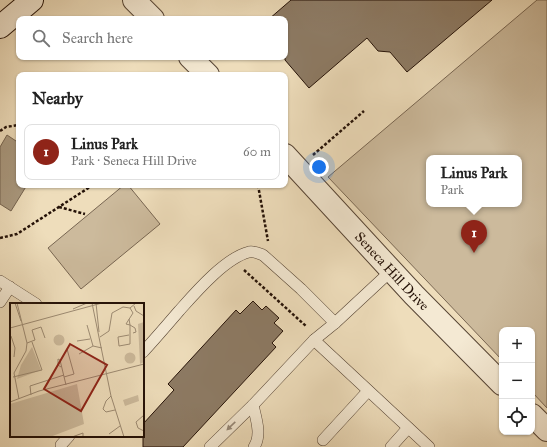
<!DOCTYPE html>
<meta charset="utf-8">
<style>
:root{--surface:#fff;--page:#f2f2f2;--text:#222;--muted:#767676;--line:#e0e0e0;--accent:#8f2418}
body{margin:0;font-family:"IM FELL Great Primer",serif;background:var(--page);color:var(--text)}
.controls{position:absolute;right:12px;bottom:12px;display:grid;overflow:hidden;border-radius:8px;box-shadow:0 1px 3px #0004}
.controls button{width:36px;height:36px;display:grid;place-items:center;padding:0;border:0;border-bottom:1px solid var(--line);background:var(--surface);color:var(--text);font:20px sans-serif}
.you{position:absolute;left:319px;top:167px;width:14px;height:14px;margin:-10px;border:3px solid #fff;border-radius:50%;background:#1a73e8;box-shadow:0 0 0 6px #1a73e833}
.badge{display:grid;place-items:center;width:26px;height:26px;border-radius:50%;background:var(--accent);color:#fff;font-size:13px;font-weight:700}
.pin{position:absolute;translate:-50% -33px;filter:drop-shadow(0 1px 2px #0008)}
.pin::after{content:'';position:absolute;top:21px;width:14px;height:12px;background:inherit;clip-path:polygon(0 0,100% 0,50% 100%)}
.popup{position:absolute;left:426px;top:155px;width:96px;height:52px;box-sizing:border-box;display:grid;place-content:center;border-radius:8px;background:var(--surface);filter:drop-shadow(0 1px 3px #0005);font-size:13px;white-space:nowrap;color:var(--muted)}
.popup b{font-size:15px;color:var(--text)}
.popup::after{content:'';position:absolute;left:50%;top:100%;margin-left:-8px;border:8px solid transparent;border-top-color:var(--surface)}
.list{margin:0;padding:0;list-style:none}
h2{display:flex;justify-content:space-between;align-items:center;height:52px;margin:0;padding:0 16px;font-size:17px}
h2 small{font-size:13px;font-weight:400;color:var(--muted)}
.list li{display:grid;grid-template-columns:26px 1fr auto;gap:12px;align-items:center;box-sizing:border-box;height:56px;margin:0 8px 8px;padding:0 8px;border:1px solid var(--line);border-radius:8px}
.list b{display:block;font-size:15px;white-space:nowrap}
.list p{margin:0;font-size:13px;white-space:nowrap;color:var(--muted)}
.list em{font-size:13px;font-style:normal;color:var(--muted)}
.icon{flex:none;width:22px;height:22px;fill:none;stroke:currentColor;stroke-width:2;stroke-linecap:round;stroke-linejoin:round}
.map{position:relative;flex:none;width:547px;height:447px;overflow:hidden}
.search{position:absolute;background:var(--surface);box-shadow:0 1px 3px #0004;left:16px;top:16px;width:272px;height:44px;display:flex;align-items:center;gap:10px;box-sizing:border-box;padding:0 14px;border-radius:8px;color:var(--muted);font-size:15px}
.panel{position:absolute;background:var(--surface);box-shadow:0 1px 3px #0004;left:16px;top:72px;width:272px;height:116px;border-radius:8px}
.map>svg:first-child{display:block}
</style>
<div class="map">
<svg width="547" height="447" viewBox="0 0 547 447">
<rect width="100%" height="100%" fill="#edb"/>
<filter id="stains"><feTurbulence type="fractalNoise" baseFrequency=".005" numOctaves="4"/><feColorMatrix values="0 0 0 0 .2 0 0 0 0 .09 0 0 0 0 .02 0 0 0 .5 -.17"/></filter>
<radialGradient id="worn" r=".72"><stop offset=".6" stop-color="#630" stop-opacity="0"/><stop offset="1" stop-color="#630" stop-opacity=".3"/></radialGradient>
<g fill="#ccba9c" stroke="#786652" fill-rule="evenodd">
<path d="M 537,0 L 547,0 L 547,408 L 532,392 L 532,330 L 502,330 L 502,360 L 328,177 ZM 429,158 L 519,158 L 519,204 L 429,204 Z"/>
<path d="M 124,185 L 128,185 L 160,224 L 81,289 L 48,248 Z"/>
</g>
<path fill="#a9987e" stroke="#74624e" d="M 7,135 L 19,143 L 19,185 L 27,185 L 11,211 L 0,204 L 0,147 Z"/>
<g fill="#8d7b65" stroke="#241107">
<path d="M 291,0 L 492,0 L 407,72 L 390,52 L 378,51 L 367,38 L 309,88 L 285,60 L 285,19 L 269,19 Z"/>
<path d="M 253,301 L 262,310 L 266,306 L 279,318 L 274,323 L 283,331 L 272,343 L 276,347 L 183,447 L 143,447 L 143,424 L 174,390 L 168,384 L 236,310 L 240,314 Z"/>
</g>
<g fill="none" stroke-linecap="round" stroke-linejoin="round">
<g stroke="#564434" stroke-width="12">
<g id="service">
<path d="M 0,281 L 36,304"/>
<path d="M 0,302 L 10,287"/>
<path d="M 314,340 L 429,447"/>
<path d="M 143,352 C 155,339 167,325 179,311 C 195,293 225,258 249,252 C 254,251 258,253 263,255 L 301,289 L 335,323"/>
<path d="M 253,405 C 256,419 262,435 254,447"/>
<path d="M 323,440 L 368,391"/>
<path d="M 61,445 L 69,436"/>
<path d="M 210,447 L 253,405 L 314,340 L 335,323 L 392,270"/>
<path d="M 391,447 L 408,428"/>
</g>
</g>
<g stroke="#564434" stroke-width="24">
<g id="minor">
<path d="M 134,0 L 153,19"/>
<path d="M 190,57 L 208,75"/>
<path id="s1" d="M 285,155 L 414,295 L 502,384"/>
<path d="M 532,415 L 547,430"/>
</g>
</g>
<g stroke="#241107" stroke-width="24">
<path id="secondary" d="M 0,27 L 32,0"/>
</g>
<g stroke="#241107" stroke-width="2.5" stroke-dasharray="3 2" stroke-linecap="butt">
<path d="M 0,131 L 6,127 L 19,125"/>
<path d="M 313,155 L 364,111"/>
<path d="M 258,185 L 268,241"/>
<path d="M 59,207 L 85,214"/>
<path d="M 0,238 L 17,234 L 93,185"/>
<path d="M 244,270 L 307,327"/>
</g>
<use href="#service" stroke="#f4e9d3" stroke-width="11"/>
<use href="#minor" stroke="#f4e9d3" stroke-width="22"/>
<use href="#secondary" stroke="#f4e9d3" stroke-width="22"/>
</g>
<defs><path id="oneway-solid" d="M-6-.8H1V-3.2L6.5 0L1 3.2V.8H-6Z"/></defs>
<use fill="#968877" href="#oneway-solid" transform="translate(231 426) rotate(136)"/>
<g text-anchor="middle" stroke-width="3" stroke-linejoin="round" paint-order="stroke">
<g font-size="14" fill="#241107" stroke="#f4e9d3">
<text dy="5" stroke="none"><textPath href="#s1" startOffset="158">Seneca Hill Drive</textPath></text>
</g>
</g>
<g transform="translate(10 303)">
<rect width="134" height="134" fill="#edb"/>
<path d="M 134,19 L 134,59 L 130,61 L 128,21 ZM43.5 37a5.5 5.5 0 1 1 11 0a5.5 5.5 0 1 1-11 0ZM 22,44 L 31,67 L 7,76 L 11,62 ZM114.5 55a5.5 5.5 0 1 1 11 0a5.5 5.5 0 1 1-11 0ZM 67,81 L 74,121 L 40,134 L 0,134 L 0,101 ZM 128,92 L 129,98 L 115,103 L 113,97 Z" fill="#ccba9c"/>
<path fill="none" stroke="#9d8b73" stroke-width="1" d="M 5,0 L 11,18M 7,0 L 17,40 L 16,48 L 4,70 L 9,96M 82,0 L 101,93 L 114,134M 86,0 L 89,29M 124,3 L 126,8 L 134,13M 63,6 L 77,0M 119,16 L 120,22 L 125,25 L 126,29 L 123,30M 77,22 L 83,43 L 92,45M 0,25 L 92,0M 119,32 L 108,34 L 109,43 L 120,41 L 120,22 L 116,21 L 123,10 L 120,5M 1,33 L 5,45 L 4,54M 90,34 L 99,28 L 102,10 L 113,4 L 120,5 L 126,0M 67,38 L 80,36M 17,40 L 25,37 L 22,27 L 31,24 L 35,35M 69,51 L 83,43M 51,64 L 48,62 L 48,56 L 50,57 L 56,82M 3,74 L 32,67 L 22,39M 54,74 L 64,71 L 57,46M 21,92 L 20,83 L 54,72M 101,93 L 96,98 L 93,106 L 96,109 L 105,107M 0,99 L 29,88 L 134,61M 134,112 L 126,119 L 128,125 L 134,128M 99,131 L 110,123M 62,134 L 73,130 L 73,134"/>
<path fill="#8f2418" fill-opacity="0.15" stroke="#8f2418" stroke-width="2" d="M 60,41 L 97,62 L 71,108 L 34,86 Z"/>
<rect width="134" height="134" fill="none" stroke="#241107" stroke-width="2"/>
</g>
<rect width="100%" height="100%" filter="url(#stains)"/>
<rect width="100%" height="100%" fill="url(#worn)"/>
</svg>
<div class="controls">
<button>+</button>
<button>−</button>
<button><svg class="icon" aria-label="locate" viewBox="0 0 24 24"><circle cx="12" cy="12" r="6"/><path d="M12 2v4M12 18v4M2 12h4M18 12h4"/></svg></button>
</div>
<div class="you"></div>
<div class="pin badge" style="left:474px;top:253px">1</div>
<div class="popup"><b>Linus Park</b>Park</div>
<div class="search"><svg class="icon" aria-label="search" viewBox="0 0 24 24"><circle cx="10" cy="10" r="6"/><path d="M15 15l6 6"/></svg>Search here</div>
<section class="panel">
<h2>Nearby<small></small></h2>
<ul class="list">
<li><span class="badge">1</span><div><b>Linus Park</b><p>Park · Seneca Hill Drive</p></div><em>60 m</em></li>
</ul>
</section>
</div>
